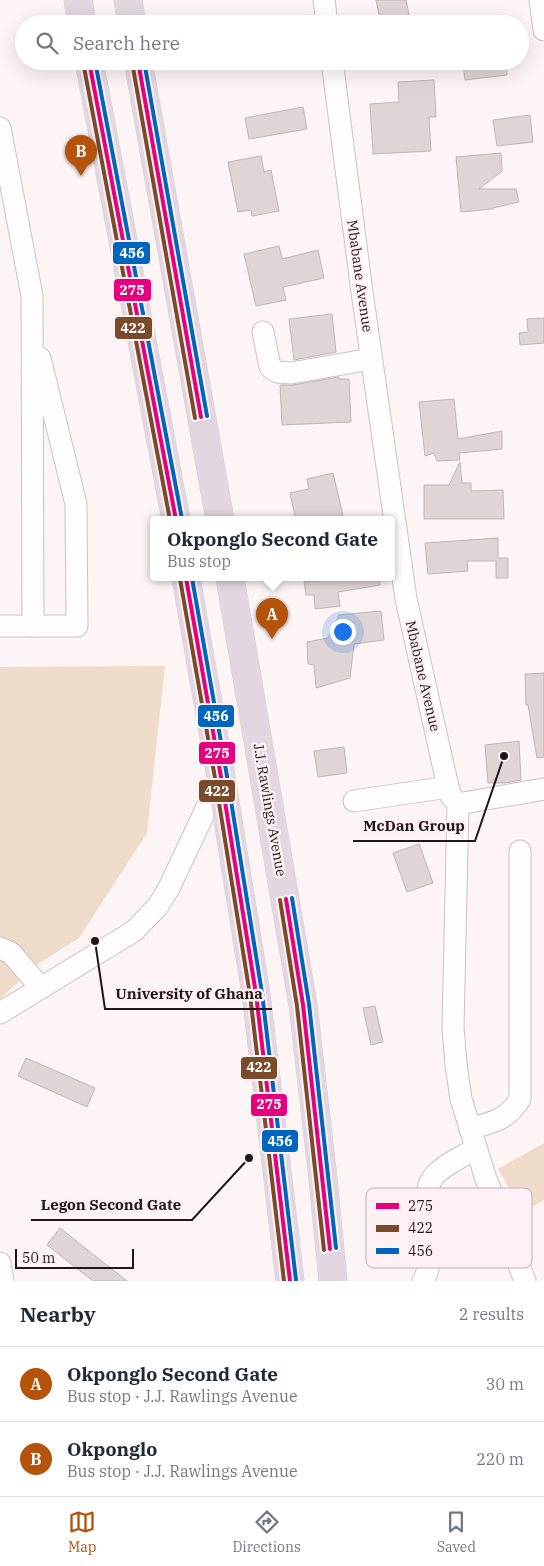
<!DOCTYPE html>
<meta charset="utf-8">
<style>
:root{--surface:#fff;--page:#f6f6f7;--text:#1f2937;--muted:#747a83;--line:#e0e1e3;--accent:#b45309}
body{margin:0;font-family:"IBM Plex Serif",serif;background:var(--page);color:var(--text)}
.scale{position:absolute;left:15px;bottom:12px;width:119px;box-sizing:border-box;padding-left:5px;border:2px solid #221618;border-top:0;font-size:14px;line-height:18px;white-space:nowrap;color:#221618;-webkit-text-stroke:4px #fff1f3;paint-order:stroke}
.you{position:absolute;left:342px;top:631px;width:18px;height:18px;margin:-12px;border:4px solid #fff;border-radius:50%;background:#1a73e8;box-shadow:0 0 0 8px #1a73e833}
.badge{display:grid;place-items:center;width:32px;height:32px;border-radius:50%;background:var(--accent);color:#fff;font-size:16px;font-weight:700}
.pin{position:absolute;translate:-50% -41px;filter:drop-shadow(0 1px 2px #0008)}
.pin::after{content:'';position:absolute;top:26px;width:18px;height:15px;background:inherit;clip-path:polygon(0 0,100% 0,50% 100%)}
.popup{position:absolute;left:150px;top:516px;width:245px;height:65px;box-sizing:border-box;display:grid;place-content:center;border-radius:5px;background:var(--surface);filter:drop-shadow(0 1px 4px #0005);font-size:16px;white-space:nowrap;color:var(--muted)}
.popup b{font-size:19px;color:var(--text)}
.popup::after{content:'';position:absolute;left:50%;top:100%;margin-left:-10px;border:10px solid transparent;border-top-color:var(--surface)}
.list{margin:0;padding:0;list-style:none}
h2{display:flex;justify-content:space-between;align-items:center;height:65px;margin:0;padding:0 20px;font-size:21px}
h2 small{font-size:16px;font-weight:400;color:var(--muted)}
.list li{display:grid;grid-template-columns:32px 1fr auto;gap:15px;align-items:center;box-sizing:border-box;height:75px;padding:0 20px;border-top:1px solid var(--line)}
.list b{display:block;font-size:19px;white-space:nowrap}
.list p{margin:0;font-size:16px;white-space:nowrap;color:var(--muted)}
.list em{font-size:16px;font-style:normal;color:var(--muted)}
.icon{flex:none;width:28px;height:28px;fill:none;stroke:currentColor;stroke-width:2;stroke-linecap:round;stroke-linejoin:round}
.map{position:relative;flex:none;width:544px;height:1281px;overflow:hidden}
.search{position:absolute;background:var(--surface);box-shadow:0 5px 20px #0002;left:15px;right:15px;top:15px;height:55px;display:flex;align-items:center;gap:12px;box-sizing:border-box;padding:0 18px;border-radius:28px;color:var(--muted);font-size:19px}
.sheet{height:215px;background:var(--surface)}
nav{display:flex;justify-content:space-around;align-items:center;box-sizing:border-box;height:70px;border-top:1px solid var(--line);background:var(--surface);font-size:14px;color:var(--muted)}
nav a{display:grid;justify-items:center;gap:2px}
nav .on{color:var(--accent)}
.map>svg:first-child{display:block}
</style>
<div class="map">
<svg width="544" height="1281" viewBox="0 0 544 1281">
<rect width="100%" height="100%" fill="#fcf4f5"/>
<g fill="#efdbc9">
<path d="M 165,666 L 147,833 L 79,938 L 38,964 L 0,999 L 0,667 Z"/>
<path d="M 544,1143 L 544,1200 L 523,1212 L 498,1169 Z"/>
</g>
<g fill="#dfd5d4" stroke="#bfb6b5">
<path d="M 376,0 L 406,0 L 411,24 L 381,24 Z"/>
<path d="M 463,61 L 506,61 L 507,75 L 465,80 Z"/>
<path d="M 434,80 L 436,117 L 429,117 L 431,151 L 373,154 L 370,104 L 399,102 L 398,82 Z"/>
<path d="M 303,107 L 307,129 L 249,139 L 245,118 Z"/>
<path d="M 530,115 L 533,142 L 497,146 L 493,120 Z"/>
<path d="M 501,153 L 502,171 L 479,189 L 516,189 L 519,202 L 493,208 L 493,209 L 461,212 L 456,157 Z"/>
<path d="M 261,156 L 264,172 L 271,170 L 279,211 L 252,216 L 251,210 L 238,212 L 228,162 Z"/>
<path d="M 279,246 L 282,259 L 318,250 L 324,278 L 283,287 L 286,300 L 256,306 L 244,254 Z"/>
<path d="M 332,314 L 336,352 L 294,360 L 289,319 Z"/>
<path d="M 544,318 L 544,343 L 520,345 L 519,333 L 528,332 L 527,319 Z"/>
<path d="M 339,377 L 339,379 L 349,379 L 351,422 L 282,425 L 280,385 L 293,385 Z"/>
<path d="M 454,399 L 458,439 L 502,431 L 502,449 L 459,453 L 460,460 L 437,461 L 434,453 L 425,456 L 419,402 Z"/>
<path d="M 460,462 L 462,483 L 471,483 L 471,491 L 503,490 L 504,519 L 424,519 L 424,485 L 449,485 Z"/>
<path d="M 333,473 L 344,520 L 296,520 L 290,493 L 309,489 L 307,479 Z"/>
<path d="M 498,538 L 498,558 L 508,558 L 508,578 L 496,578 L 496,561 L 467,561 L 468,571 L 428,574 L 425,543 Z"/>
<path d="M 345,578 L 379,578 L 380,585 L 338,592 L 340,606 L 315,609 L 314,595 L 306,595 L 304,582 Z"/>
<path d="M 381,611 L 384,640 L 354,644 L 350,678 L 316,688 L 314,665 L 308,664 L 307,642 L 328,638 L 339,615 Z"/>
<path d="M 544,673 L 544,757 L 537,758 L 528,705 L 526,705 L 525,674 Z"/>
<path d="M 519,741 L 521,780 L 506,783 L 488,783 L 485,745 Z"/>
<path d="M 344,747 L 347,773 L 318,777 L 314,751 Z"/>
<path d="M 419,844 L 433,883 L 407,892 L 393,853 Z"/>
<path d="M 375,1006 L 383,1042 L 371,1045 L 363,1008 Z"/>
<path d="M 26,1058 L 95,1088 L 87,1107 L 18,1076 Z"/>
<path d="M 60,1228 L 85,1248 L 127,1281 L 93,1281 L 47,1245 Z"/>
</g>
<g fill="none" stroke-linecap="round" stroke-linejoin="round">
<g stroke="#ccc2c4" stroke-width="23">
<g id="minor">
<path d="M 324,0 L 327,24"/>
<path d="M 540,0 L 544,30"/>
<path d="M 332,61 L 362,292 L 406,599 L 448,787 L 451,796 L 458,804 L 453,1027 L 456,1065 L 461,1099 L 485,1176 L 525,1281"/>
<path d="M 0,128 L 32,296 L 33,626"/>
<path d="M 263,332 L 270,367 L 277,372 L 291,373 L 371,359"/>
<path d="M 0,626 L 77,626 L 76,504 L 40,358"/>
<path d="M 354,801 L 448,787"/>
<path d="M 458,804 L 544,789"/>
<path d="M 0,948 L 11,953 L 41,988"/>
<path d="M 0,1013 L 134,931 L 158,906 L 169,888 L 221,777"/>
<path d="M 470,1129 C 494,1121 505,1122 520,1099 L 520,851"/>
<path d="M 0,1263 L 3,1281"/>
<path d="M 423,1281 C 435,1261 429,1232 428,1209 C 427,1198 426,1188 432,1179 C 439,1167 464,1156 476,1148"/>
</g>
</g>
<g stroke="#d6d1d1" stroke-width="29">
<g id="highway">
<path d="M 78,0 L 82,24"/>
<path d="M 128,0 L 132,24"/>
<path d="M 89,61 L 176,520"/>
<path d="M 138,61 L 220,520"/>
<path d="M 186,578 L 221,777 L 256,994 L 290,1281"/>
<path d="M 230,578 L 303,1005 L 323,1179 L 333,1281"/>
</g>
</g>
<use href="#minor" stroke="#fffdfe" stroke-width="21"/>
<use href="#highway" stroke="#e2d7e0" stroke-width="28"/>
<g stroke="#fff1f3" stroke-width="8">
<g id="bus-1">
<path d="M 89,61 L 176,520"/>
<path d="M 138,61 L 201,417"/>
<path d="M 186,578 L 221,777 L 256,994 L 290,1281"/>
<path d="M 286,899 L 303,1005 L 330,1249"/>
</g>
</g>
<g stroke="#fff1f3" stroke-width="8">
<g id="bus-2">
<path d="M 83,62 L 170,520"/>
<path d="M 132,62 L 195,418"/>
<path d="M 180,579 L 215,778 L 250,995 L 284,1281"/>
<path d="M 280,900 L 297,1006 L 324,1250"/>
</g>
</g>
<g stroke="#fff1f3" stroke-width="8">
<g id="bus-3">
<path d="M 95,61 L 182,519"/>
<path d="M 144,61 L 207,416"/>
<path d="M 192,578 L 227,776 L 262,993 L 296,1280"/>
<path d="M 292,898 L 309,1004 L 336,1248"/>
</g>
</g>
<use href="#bus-1" stroke="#e5007d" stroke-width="4"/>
<use href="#bus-2" stroke="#7a4b2a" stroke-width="4"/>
<use href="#bus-3" stroke="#0065bd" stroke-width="4"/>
</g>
<g text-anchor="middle" stroke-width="5" stroke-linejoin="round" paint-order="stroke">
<g font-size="14" fill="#221618" stroke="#fff1f3">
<text transform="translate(360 276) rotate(82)" y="5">Mbabane Avenue</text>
<text transform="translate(423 676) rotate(77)" y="5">Mbabane Avenue</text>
<text transform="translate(270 810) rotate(80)" y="5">J.J. Rawlings Avenue</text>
</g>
</g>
<rect x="366" y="1188" width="166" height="80" rx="8" fill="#fff1f3" stroke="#bdafb1" stroke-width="1"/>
<rect x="376" y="1203" width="23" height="6" fill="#e5007d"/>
<rect x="376" y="1225" width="23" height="7" fill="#7a4b2a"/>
<rect x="376" y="1248" width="23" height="6" fill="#0065bd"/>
<g font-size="14" fill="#221618">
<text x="408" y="1211">275</text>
<text x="408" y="1233">422</text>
<text x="408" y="1256">456</text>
</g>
<path fill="none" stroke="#221618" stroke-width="2" d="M504 756L475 841H353M95 941L105 1009H272M249 1158L192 1220H31"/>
<g fill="#221618" stroke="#fff1f3" stroke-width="2">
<circle cx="504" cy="756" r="5"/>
<circle cx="95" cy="941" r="5"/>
<circle cx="249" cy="1158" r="5"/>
</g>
<g font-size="15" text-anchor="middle" font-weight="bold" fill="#221618" stroke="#fff1f3" stroke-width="5" stroke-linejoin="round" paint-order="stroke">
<text x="414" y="831">McDan Group</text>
<text x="189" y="999">University of Ghana</text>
<text x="111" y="1210">Legon Second Gate</text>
</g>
<g stroke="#fff1f3" stroke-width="2">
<rect x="112" y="241" width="39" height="24" rx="5" fill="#0065bd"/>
<rect x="113" y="278" width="39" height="24" rx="5" fill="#e5007d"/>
<rect x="114" y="316" width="39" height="24" rx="5" fill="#7a4b2a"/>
<rect x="197" y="704" width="38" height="24" rx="5" fill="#0065bd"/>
<rect x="198" y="741" width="38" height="24" rx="5" fill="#e5007d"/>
<rect x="198" y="779" width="38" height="24" rx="5" fill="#7a4b2a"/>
<rect x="240" y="1056" width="38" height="24" rx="5" fill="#7a4b2a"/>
<rect x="250" y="1093" width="38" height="24" rx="5" fill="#e5007d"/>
<rect x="261" y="1129" width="38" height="24" rx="5" fill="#0065bd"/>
</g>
<g font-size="14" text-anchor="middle" font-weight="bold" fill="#fff">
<text x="132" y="258">456</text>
<text x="132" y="295">275</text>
<text x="133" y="333">422</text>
<text x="216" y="721">456</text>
<text x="217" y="758">275</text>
<text x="217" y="796">422</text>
<text x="259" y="1072">422</text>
<text x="269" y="1109">275</text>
<text x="280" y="1146">456</text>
</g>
</svg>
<div class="scale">50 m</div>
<div class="you"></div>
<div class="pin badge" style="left:272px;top:639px">A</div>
<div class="popup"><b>Okponglo Second Gate</b>Bus stop</div>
<div class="pin badge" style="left:81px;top:176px">B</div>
<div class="search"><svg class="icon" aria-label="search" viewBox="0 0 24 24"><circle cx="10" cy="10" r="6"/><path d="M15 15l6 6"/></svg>Search here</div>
</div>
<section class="sheet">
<h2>Nearby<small>2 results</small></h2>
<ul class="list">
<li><span class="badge">A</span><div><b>Okponglo Second Gate</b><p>Bus stop · J.J. Rawlings Avenue</p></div><em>30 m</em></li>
<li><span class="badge">B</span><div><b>Okponglo</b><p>Bus stop · J.J. Rawlings Avenue</p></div><em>220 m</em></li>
</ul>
</section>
<nav>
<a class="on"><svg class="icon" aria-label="map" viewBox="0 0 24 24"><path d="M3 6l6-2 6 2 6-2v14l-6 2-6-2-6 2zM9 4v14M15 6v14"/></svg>Map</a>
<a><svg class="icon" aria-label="directions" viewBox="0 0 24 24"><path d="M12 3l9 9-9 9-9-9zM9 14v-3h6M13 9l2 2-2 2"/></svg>Directions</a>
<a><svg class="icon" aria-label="saved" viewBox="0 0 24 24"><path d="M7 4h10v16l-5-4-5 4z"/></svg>Saved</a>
</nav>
